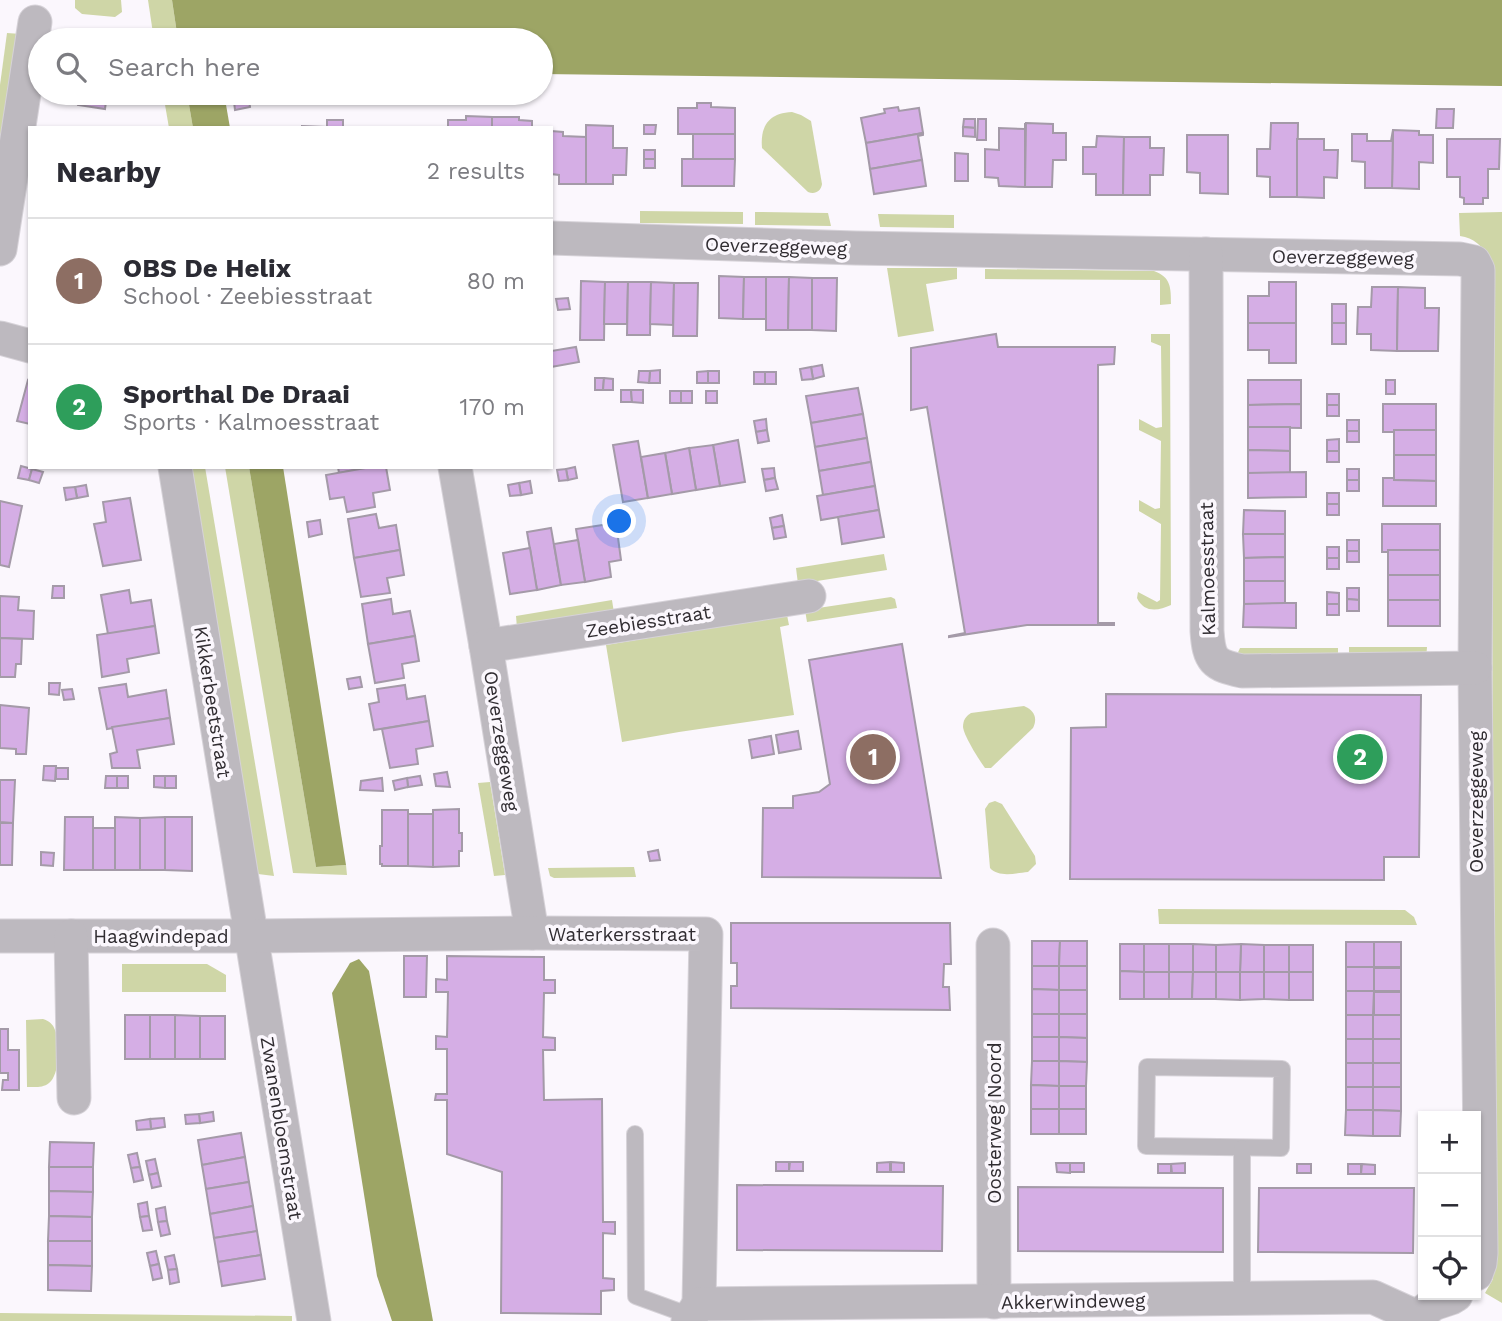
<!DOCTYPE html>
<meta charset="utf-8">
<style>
:root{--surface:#fff;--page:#f7f7f7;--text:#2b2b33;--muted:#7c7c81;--line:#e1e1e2;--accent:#0b8043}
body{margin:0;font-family:"Work Sans",sans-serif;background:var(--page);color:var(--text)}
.controls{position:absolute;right:21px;bottom:21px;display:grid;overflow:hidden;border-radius:0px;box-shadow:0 2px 5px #0004}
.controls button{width:63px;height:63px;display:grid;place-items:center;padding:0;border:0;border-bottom:2px solid var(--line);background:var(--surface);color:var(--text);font:35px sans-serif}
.you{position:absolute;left:620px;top:522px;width:24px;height:24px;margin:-18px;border:5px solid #fff;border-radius:50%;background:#1a73e8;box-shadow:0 0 0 10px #1a73e833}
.badge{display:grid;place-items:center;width:46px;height:46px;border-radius:50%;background:var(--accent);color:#fff;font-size:23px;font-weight:700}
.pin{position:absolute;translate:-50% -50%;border:4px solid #fff;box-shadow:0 2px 7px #0006}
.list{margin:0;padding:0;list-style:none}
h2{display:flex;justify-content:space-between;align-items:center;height:91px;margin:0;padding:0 28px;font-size:30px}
h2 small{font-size:23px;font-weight:400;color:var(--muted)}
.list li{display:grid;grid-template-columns:46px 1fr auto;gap:21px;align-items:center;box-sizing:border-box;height:126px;padding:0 28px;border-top:2px solid var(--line)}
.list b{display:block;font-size:26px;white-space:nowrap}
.list p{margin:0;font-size:23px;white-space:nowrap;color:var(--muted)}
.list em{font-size:23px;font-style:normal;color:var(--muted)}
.icon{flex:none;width:38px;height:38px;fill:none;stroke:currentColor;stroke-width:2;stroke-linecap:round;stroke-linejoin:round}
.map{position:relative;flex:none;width:1502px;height:1321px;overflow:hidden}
.search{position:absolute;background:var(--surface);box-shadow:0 2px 5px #0004;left:28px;top:28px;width:525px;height:77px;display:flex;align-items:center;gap:18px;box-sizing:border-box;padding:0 24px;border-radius:38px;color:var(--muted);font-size:26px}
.panel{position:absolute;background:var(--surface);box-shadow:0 2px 5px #0004;left:28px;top:126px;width:525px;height:343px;border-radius:0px}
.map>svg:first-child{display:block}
</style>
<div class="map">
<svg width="1502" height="1321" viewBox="0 0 1502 1321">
<rect width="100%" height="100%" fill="#fbf7fd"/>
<g fill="#cfd6a7">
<path d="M 75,0 L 121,0 L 122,12 L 115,17 L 82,14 L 75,8 Z"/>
<path d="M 148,0 L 172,0 L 178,40 L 154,40 Z"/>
<path d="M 7,33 L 21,34 L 0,140 L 0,85 Z"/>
<path d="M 163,93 L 187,93 L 193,128 L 169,128 Z"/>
<path d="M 792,112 L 801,115 L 811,121 L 822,184 C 821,191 815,195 808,192 L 762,148 C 760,126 769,113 792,112 Z"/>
<path d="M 640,211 L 743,212 L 743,224 L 640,223 Z"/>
<path d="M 755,212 L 828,213 L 831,226 L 755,225 Z"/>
<path d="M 1502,212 L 1502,1303 L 1485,1293 L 1493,1279 L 1492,266 C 1486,250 1478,239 1460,236 L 1459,213 Z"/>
<path d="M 878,214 L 954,215 L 954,228 L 880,227 Z"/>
<path d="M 887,268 L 957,268 L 957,279 L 926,284 L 934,331 L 898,337 Z"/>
<path d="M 985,269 L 1154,271 C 1171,277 1171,288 1171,304 L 1160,305 L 1160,280 L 985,279 Z"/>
<path d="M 1151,334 L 1170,334 L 1171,605 C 1158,611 1144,613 1137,598 L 1138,592 L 1157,602 L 1160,600 L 1161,524 L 1139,511 L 1139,500 L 1155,509 L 1160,508 L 1161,441 L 1139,430 L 1139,419 L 1156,428 L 1162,427 L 1161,346 L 1151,342 Z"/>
<path d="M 190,467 L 205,467 L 274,876 L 258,874 Z"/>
<path d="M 225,467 L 249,467 L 316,867 L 346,865 L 347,875 L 293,873 Z"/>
<path d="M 884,554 L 887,570 L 798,584 L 796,568 Z"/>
<path d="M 891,597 L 895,599 L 897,608 L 807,622 L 805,610 Z"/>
<path d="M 612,600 L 614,613 L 517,628 L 516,616 Z"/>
<path d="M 787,615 L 789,625 L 780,627 L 794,715 L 679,732 L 622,742 L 606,645 Z"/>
<path d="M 1349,647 L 1427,647 L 1426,660 L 1349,660 Z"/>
<path d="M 1240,648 L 1338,648 L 1338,659 L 1235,659 Z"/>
<path d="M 1024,706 C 1034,710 1038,718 1033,728 L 991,768 L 985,768 C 979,760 964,736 963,727 C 963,720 966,716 971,713 Z"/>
<path d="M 490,782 L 505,875 L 494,876 L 478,783 Z"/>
<path d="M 995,801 L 1002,804 L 1035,856 L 1036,864 L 1028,872 C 1016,873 999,878 990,868 L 985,809 L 989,803 Z"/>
<path d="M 634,867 L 636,877 L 554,878 L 550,876 L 548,868 Z"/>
<path d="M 1158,909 L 1405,910 L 1414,917 L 1417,925 L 1159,924 Z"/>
<path d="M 122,964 L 207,964 L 226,975 L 226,992 L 122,992 Z"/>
<path d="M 43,1019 C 49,1021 53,1024 55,1030 C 60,1041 60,1075 49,1083 C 43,1088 35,1087 27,1087 L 26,1020 Z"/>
<path d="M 0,1313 L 292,1316 L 292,1321 L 0,1321 Z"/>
</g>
<g fill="#9da565">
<path d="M 172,0 L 1502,0 L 1502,86 L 541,74 L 541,40 L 178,40 Z"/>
<path d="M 187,93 L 224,93 L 230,128 L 193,128 Z"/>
<path d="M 249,467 L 283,467 L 346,865 L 316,867 Z"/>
<path d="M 359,959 L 369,971 L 433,1321 L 392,1321 L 377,1276 L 332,993 L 350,963 Z"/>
</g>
<g fill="#d5aee5" stroke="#a49aa8" stroke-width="2">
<path d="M 74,31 L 111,37 L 110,40 L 73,40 Z"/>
<path d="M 79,93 L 107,94 L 105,109 L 78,105 Z"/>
<path d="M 233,93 L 248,93 L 250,107 L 235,110 Z"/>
<path d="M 697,103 L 711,103 L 711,107 L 735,108 L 735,134 L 678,134 L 678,108 L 697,108 Z"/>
<path d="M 898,107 L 899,111 L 919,108 L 923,133 L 866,143 L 861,118 L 885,113 L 884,109 Z"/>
<path d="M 1437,109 L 1454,109 L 1453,128 L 1436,128 Z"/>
<path d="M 466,116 L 492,117 L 492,128 L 448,128 L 448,120 L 466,120 Z"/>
<path d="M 492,117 L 519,117 L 519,120 L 532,121 L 532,128 L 492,128 Z"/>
<path d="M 964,119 L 975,119 L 975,128 L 963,127 Z"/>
<path d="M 978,119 L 986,119 L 986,140 L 977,140 Z"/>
<path d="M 327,120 L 343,120 L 343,128 L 302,128 L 302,126 L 327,127 Z"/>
<path d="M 1025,123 L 1025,187 L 999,186 L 998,178 L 985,177 L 985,149 L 999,150 L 999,128 L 1025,129 Z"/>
<path d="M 1026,123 L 1053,124 L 1053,133 L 1066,133 L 1066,160 L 1053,160 L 1052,187 L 1025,187 Z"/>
<path d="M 1271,123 L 1298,123 L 1297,197 L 1270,197 L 1270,177 L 1257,176 L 1257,149 L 1270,149 Z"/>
<path d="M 586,125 L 613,126 L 613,148 L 627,148 L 626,175 L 613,175 L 613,184 L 586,184 Z"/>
<path d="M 644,125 L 656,125 L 655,134 L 644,134 Z"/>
<path d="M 963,127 L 975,128 L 975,137 L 963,136 Z"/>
<path d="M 1393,130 L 1419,131 L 1419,135 L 1433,135 L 1433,163 L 1419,162 L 1419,189 L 1392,188 Z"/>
<path d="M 1393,130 L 1392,188 L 1365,188 L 1365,162 L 1352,161 L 1352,134 L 1367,134 L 1367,141 L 1391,141 Z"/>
<path d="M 551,131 L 563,132 L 563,136 L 586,137 L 586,184 L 559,184 L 559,175 L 551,174 Z"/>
<path d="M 923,133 L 923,135 L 918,136 L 922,160 L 870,169 L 866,143 Z"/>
<rect x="693" y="134" width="42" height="25"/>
<path d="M 1187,135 L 1228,135 L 1228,194 L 1200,193 L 1200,173 L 1187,172 Z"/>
<path d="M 1097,136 L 1124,137 L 1123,195 L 1096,195 L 1096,174 L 1083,174 L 1083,147 L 1096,147 Z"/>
<path d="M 1124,137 L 1150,137 L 1150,148 L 1164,148 L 1163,175 L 1150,175 L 1150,195 L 1123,195 Z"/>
<path d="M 1297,139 L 1324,139 L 1324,150 L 1338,150 L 1337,178 L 1324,177 L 1324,198 L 1297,197 Z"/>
<path d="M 1447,139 L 1500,139 L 1499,169 L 1488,169 L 1488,198 L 1483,198 L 1483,204 L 1464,204 L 1464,198 L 1460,197 L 1460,177 L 1447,177 Z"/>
<rect x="644" y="150" width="11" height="9"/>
<path d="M 955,153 L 968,154 L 968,181 L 955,181 Z"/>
<rect x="644" y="159" width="11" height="9"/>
<path d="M 682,159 L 735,159 L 734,186 L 682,186 Z"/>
<path d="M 922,160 L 926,186 L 874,194 L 870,169 Z"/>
<path d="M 719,276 L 744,277 L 743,319 L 719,318 Z"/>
<path d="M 744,277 L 766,277 L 766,319 L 743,319 Z"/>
<path d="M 766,277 L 789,277 L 788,330 L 766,330 Z"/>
<path d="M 789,277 L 812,278 L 812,330 L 788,330 Z"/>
<path d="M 812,278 L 837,278 L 836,331 L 812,330 Z"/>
<path d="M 581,281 L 605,282 L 604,340 L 580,340 Z"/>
<path d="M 605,282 L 628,282 L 627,324 L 604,324 Z"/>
<path d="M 628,282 L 651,282 L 650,335 L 627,335 Z"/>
<path d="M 651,282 L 674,283 L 673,325 L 650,324 Z"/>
<path d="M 1269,282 L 1296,282 L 1296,323 L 1248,323 L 1248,296 L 1269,296 Z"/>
<path d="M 674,283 L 698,283 L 697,336 L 673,336 Z"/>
<path d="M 1372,287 L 1398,287 L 1397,351 L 1371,350 L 1371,334 L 1357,334 L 1358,307 L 1371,307 Z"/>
<path d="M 1398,287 L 1425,288 L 1425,308 L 1439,308 L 1438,351 L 1397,351 Z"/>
<path d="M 568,298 L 570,309 L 558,310 L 556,299 Z"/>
<rect x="1332" y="304" width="14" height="19"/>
<path d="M 1248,323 L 1296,323 L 1296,363 L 1269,363 L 1269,350 L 1248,350 Z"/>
<rect x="1332" y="323" width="14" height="21"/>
<path d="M 996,334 L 998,347 L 1115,347 L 1114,364 L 1098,365 L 1098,623 L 1114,623 L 1114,625 L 1027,625 L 949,637 L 949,636 L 965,633 L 927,407 L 911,410 L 911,348 Z"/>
<path d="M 576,347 L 579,362 L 551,367 L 551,351 Z"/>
<path d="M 822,365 L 824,376 L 813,379 L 811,367 Z"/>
<path d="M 811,367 L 813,379 L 802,380 L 800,369 Z"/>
<path d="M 660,370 L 660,383 L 649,383 L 650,371 Z"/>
<path d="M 639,371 L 650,371 L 649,383 L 638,382 Z"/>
<rect x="708" y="371" width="11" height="12"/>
<path d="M 708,371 L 708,383 L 697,383 L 697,372 Z"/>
<rect x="754" y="372" width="11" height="12"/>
<rect x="765" y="372" width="11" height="12"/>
<path d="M 595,378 L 604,378 L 603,390 L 595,390 Z"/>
<path d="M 604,378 L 613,379 L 613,390 L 603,390 Z"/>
<path d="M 28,380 L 30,381 L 30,424 L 17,421 Z"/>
<path d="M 1248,380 L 1301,380 L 1301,404 L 1248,405 Z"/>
<rect x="1386" y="380" width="9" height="14"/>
<path d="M 858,388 L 863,414 L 811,423 L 806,396 Z"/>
<path d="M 621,390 L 631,390 L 632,402 L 621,402 Z"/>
<path d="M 631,390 L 643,390 L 643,403 L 632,402 Z"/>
<rect x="670" y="391" width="11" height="12"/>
<rect x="681" y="391" width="11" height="12"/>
<rect x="706" y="391" width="11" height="12"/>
<rect x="1327" y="394" width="12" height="11"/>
<path d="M 1301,404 L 1301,428 L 1248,427 L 1248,405 Z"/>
<path d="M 1383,404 L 1436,404 L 1436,430 L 1394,430 L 1394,432 L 1383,432 Z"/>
<rect x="1327" y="405" width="12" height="11"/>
<path d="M 863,414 L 867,438 L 815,447 L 811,423 Z"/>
<path d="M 766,419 L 767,430 L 756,432 L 754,421 Z"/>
<rect x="1347" y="420" width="12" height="11"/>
<path d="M 1248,427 L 1290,427 L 1290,451 L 1248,450 Z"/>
<path d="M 767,430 L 769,441 L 758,443 L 756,432 Z"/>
<rect x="1394" y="430" width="42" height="25"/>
<rect x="1347" y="431" width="12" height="11"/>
<path d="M 867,438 L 871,462 L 819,471 L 815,447 Z"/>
<path d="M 1339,439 L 1339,451 L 1327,451 L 1327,440 Z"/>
<path d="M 738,440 L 745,482 L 720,486 L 713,445 Z"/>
<path d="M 638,441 L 648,498 L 623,502 L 613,445 Z"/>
<path d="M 713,445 L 720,486 L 696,490 L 689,448 Z"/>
<path d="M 689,448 L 696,490 L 672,494 L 665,453 Z"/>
<path d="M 1248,450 L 1290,451 L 1290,474 L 1248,473 Z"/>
<rect x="1327" y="451" width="12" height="11"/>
<path d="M 665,453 L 672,494 L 648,498 L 641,457 Z"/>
<path d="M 1394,455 L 1436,455 L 1436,481 L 1394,480 Z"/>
<path d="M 871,462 L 875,486 L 823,495 L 819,471 Z"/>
<path d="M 21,466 L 32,469 L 29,480 L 18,478 Z"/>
<path d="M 338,467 L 371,467 L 339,473 Z"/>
<path d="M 371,467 L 386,467 L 390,490 L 373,493 L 375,507 L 347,512 L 344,497 L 330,499 L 326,475 Z"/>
<path d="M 575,467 L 577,478 L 568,480 L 566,469 Z"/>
<path d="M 774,468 L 775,478 L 764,480 L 762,469 Z"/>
<path d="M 32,469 L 43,472 L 39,483 L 29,480 Z"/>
<path d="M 566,469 L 568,480 L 559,481 L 557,470 Z"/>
<rect x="1347" y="469" width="12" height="11"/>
<path d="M 1306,472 L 1306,497 L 1248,498 L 1248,473 Z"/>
<path d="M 775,478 L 778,489 L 766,491 L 764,480 Z"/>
<path d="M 1383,478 L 1394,478 L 1394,480 L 1436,481 L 1436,506 L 1383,506 Z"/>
<rect x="1347" y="480" width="12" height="11"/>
<path d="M 530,481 L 532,493 L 521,495 L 519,483 Z"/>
<path d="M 519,483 L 521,495 L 510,496 L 508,485 Z"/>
<path d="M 86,485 L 88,496 L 77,498 L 75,487 Z"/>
<path d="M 875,486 L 879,510 L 821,520 L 817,496 Z"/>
<path d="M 75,487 L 77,498 L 66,500 L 64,488 Z"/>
<rect x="1327" y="493" width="12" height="11"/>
<path d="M 130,498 L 141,560 L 103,566 L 94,524 L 106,522 L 103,502 Z"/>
<path d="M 0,501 L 22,506 L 9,567 L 0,565 Z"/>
<rect x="1327" y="504" width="12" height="11"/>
<path d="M 879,510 L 884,537 L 842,544 L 838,517 Z"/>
<path d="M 1244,510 L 1285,511 L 1285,534 L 1243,534 Z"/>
<path d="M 376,514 L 379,528 L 396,525 L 400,550 L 354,558 L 348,519 Z"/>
<path d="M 782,515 L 784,526 L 772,528 L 770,518 Z"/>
<path d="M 320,520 L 322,534 L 309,537 L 307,522 Z"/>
<path d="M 616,523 L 621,560 L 609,562 L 611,577 L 585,582 L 576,529 Z"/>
<path d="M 1382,524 L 1440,524 L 1440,550 L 1388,550 L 1388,552 L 1382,552 Z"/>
<path d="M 784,526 L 786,537 L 774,539 L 772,528 Z"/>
<path d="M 551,528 L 561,585 L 537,590 L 527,532 Z"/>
<path d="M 1243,534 L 1285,534 L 1285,557 L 1244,558 Z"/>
<path d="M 578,540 L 585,582 L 561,585 L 554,544 Z"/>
<rect x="1347" y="540" width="12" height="11"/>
<rect x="1327" y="547" width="12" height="11"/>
<path d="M 530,548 L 537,590 L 510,594 L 503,553 Z"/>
<path d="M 400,550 L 404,575 L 387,578 L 390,593 L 361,597 L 354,558 Z"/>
<rect x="1388" y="550" width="52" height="25"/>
<rect x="1347" y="551" width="12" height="11"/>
<path d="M 1285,557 L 1285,581 L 1244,581 L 1244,558 Z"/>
<rect x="1327" y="558" width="12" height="11"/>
<rect x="1388" y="575" width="52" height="25"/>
<rect x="1244" y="581" width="41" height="23"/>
<path d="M 53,586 L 64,586 L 64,598 L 52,598 Z"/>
<path d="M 1347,588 L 1359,588 L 1359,600 L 1347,599 Z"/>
<path d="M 129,590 L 131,603 L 151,600 L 155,626 L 108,634 L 101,595 Z"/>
<path d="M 1327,592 L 1339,593 L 1339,604 L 1327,604 Z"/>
<path d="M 0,596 L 19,597 L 18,610 L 34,611 L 33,639 L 0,638 Z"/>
<path d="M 391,599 L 393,614 L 410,611 L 415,636 L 368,644 L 362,604 Z"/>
<path d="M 1347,599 L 1359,600 L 1359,611 L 1347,611 Z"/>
<rect x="1388" y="600" width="52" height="26"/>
<path d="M 1285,603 L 1296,603 L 1296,628 L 1243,627 L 1244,604 Z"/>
<rect x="1327" y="604" width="12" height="11"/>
<path d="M 155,626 L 159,653 L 127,659 L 129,672 L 102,677 L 97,635 Z"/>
<path d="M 415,636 L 419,661 L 402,664 L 404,678 L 375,683 L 368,644 Z"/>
<path d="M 0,638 L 22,639 L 21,664 L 16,664 L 15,677 L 0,677 Z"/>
<path d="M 902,644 L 941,878 L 762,877 L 763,808 L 793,808 L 793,796 L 819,792 L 830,784 L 809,660 Z"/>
<path d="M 360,677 L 362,687 L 349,689 L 347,679 Z"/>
<path d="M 49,683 L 60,683 L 59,695 L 49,694 Z"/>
<path d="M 126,684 L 128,697 L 166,690 L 170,718 L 107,729 L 99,688 Z"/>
<path d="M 405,685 L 407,699 L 425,696 L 429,721 L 374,730 L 369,704 L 379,702 L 377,689 Z"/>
<path d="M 72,689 L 74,699 L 64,700 L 62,690 Z"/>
<path d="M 1106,694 L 1421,695 L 1419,857 L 1384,857 L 1384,880 L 1070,879 L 1071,728 L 1106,727 Z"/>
<path d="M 0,705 L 29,708 L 26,754 L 16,754 L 16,749 L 0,748 Z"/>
<path d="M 170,718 L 174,744 L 137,750 L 140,768 L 112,768 L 110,754 L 117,752 L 112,727 Z"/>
<path d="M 429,721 L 433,746 L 416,749 L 418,764 L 390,768 L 382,729 Z"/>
<path d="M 798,731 L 801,749 L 779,753 L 776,735 Z"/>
<path d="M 771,736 L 774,754 L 752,758 L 749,740 Z"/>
<path d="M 44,766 L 56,766 L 55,781 L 43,780 Z"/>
<rect x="56" y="768" width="12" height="11"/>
<path d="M 447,772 L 450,787 L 436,786 L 434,774 Z"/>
<path d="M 106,776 L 117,776 L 117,788 L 105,788 Z"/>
<rect x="117" y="776" width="11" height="12"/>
<path d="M 154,776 L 165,776 L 165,788 L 154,787 Z"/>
<rect x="165" y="776" width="11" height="12"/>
<path d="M 420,776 L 422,785 L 408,787 L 407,778 Z"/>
<path d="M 382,778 L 383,791 L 360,790 L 361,781 Z"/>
<path d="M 407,778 L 408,787 L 395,790 L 393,781 Z"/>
<path d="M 0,780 L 15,780 L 13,823 L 0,822 Z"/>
<path d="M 459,809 L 459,833 L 462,833 L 462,851 L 459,851 L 459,866 L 433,867 L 433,810 Z"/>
<path d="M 382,810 L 408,810 L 408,866 L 382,866 L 382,864 L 380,864 L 380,846 L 382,846 Z"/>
<path d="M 408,814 L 433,814 L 433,867 L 408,866 Z"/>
<path d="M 65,817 L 93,817 L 93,870 L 64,870 Z"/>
<path d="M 115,817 L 140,818 L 140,870 L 115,870 Z"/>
<path d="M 165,817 L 192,817 L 192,871 L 165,870 Z"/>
<path d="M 165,817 L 165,870 L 140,870 L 140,818 Z"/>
<path d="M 0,823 L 13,823 L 12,865 L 0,865 Z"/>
<rect x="93" y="828" width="22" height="42"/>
<path d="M 658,850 L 660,860 L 650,861 L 648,852 Z"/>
<path d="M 41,852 L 54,853 L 53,866 L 41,865 Z"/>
<path d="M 731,923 L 950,923 L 951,964 L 944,964 L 943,987 L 949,987 L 950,1010 L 731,1008 L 731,986 L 737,986 L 737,963 L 731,963 Z"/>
<path d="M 1032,941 L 1060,941 L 1059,966 L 1032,966 Z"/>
<path d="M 1060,941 L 1087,941 L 1087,966 L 1059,966 Z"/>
<rect x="1346" y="942" width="28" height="25"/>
<rect x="1374" y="942" width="27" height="25"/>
<path d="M 1120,944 L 1144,944 L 1144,972 L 1120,971 Z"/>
<rect x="1144" y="944" width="25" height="28"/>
<rect x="1169" y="944" width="24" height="28"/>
<path d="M 1193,944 L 1216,945 L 1216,972 L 1193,972 Z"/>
<path d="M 1241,944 L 1264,945 L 1264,972 L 1240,972 Z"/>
<path d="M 1241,944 L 1240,972 L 1216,972 L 1216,945 Z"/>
<rect x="1264" y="945" width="25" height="27"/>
<rect x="1289" y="945" width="24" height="27"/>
<path d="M 404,956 L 427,956 L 426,997 L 404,997 Z"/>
<path d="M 447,956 L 544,957 L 544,980 L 555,980 L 555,993 L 544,993 L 543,1037 L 555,1038 L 555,1050 L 543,1050 L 544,1100 L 602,1099 L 603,1222 L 615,1222 L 615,1234 L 603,1233 L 603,1278 L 614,1279 L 614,1290 L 601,1291 L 601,1314 L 501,1313 L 502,1172 L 447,1154 L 447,1100 L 435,1100 L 436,1094 L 447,1094 L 447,1049 L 436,1049 L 436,1036 L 447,1037 L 448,992 L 436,992 L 436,979 L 447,980 Z"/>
<path d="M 1032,966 L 1059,966 L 1059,990 L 1032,989 Z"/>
<rect x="1059" y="966" width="28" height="24"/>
<rect x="1346" y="967" width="28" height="24"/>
<rect x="1374" y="968" width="27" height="23"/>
<path d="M 1120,971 L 1144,972 L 1144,999 L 1120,999 Z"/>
<rect x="1144" y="972" width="25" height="27"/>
<path d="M 1169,972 L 1193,972 L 1192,999 L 1169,999 Z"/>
<path d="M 1193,972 L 1216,972 L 1216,999 L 1192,999 Z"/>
<path d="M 1216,972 L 1240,972 L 1240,1000 L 1216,999 Z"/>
<path d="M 1240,972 L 1264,972 L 1264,999 L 1240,1000 Z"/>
<path d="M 1264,972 L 1289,972 L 1289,1000 L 1264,999 Z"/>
<rect x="1289" y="972" width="24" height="28"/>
<path d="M 1032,989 L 1059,990 L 1059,1014 L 1032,1014 Z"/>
<rect x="1059" y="990" width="28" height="24"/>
<path d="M 1346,991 L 1374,991 L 1373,1015 L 1346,1015 Z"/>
<rect x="1374" y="992" width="27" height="23"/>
<rect x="1032" y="1014" width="27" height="23"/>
<path d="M 1059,1014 L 1087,1014 L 1087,1038 L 1059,1037 Z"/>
<rect x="125" y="1015" width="25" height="44"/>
<rect x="150" y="1015" width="25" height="44"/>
<path d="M 175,1015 L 200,1016 L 200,1059 L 175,1059 Z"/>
<rect x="1346" y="1015" width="27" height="24"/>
<rect x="1373" y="1015" width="28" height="24"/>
<rect x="200" y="1016" width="25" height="43"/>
<path d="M 0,1029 L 8,1029 L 8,1050 L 19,1050 L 19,1090 L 2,1090 L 3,1080 L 8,1080 L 8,1073 L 0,1073 Z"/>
<rect x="1032" y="1037" width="27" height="24"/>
<path d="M 1059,1037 L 1087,1038 L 1087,1062 L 1059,1061 Z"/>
<rect x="1346" y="1039" width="27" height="24"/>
<rect x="1373" y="1039" width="28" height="24"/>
<path d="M 1032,1061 L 1059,1061 L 1059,1086 L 1031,1085 Z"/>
<path d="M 1059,1061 L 1087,1062 L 1086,1086 L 1059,1086 Z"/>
<rect x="1346" y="1063" width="27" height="24"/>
<rect x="1373" y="1063" width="28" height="24"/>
<path d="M 1031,1085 L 1059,1086 L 1059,1109 L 1031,1109 Z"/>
<rect x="1059" y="1086" width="27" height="23"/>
<rect x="1346" y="1087" width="27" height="23"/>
<path d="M 1373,1087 L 1401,1087 L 1401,1111 L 1373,1110 Z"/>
<rect x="1031" y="1109" width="28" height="25"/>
<rect x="1059" y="1109" width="27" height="25"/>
<path d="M 1346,1110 L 1373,1110 L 1373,1136 L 1345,1135 Z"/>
<path d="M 1373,1110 L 1401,1111 L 1400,1136 L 1373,1136 Z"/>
<path d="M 213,1112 L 214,1121 L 200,1123 L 199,1114 Z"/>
<path d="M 199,1114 L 200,1123 L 186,1124 L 185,1115 Z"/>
<path d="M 164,1118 L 165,1127 L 151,1129 L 150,1119 Z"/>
<path d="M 150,1119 L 151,1129 L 137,1130 L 136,1121 Z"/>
<path d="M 241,1133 L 245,1157 L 202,1165 L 198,1140 Z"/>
<path d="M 50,1142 L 94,1143 L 93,1167 L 49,1167 Z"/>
<path d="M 137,1153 L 140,1167 L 131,1168 L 128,1155 Z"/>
<path d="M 245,1157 L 249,1182 L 206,1189 L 202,1165 Z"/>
<path d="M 155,1159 L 158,1173 L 149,1175 L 146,1161 Z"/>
<rect x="776" y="1162" width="13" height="9"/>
<path d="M 790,1162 L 803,1162 L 803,1171 L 789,1171 Z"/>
<path d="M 890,1162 L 890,1172 L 877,1172 L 877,1163 Z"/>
<path d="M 891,1162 L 904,1163 L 904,1172 L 891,1172 Z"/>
<path d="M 1056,1163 L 1070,1163 L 1070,1173 L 1057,1172 Z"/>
<rect x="1070" y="1163" width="14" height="9"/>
<path d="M 1185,1163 L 1185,1173 L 1172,1173 L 1171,1164 Z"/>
<rect x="1158" y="1164" width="13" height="9"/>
<rect x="1297" y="1164" width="14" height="9"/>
<rect x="1348" y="1164" width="13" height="10"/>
<path d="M 1362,1164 L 1375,1165 L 1375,1174 L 1361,1174 Z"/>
<path d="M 49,1167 L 93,1167 L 93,1192 L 49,1191 Z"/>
<path d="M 140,1167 L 143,1180 L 134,1182 L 131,1168 Z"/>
<path d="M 158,1173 L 161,1186 L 152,1188 L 149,1175 Z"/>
<path d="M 249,1182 L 253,1206 L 210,1214 L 206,1189 Z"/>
<path d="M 737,1185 L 943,1186 L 942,1251 L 737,1250 Z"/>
<path d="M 1018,1187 L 1223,1188 L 1223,1252 L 1018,1251 Z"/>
<path d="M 1259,1188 L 1414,1188 L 1413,1253 L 1258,1252 Z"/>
<path d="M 49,1191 L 93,1192 L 92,1217 L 49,1216 Z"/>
<path d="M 147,1202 L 149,1216 L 140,1217 L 138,1204 Z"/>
<path d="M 253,1206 L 257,1231 L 214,1238 L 210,1214 Z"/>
<path d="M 165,1207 L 167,1221 L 158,1222 L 156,1209 Z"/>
<path d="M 49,1216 L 92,1217 L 92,1241 L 48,1241 Z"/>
<path d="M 149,1216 L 152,1230 L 143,1231 L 140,1217 Z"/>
<path d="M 167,1221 L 170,1234 L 161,1236 L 158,1222 Z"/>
<path d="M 257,1231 L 261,1255 L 218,1262 L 214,1238 Z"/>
<path d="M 48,1241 L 92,1241 L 92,1266 L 48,1265 Z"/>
<path d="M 156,1251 L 159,1264 L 150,1266 L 147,1253 Z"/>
<path d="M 174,1255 L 177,1269 L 168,1270 L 165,1257 Z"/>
<path d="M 261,1255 L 265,1279 L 222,1286 L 218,1262 Z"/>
<path d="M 159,1264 L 162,1278 L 153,1280 L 150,1266 Z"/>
<path d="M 48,1265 L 92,1266 L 91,1291 L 48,1290 Z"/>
<path d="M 177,1269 L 179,1282 L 170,1284 L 168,1270 Z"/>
</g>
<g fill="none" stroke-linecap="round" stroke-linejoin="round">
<g stroke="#d6d2d8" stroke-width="18">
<g id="lane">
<path d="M 1147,1067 L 1282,1069 L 1281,1148 L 1146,1146 Z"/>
<path d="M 635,1134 L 636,1296 L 691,1316"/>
<path d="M 1242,1299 L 1242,1148"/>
</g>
</g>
<g stroke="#d6d2d8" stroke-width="35">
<g id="street">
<path d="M 551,238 L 855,248 L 1460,259 L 1474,262 L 1478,270 L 1478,279 L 1475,668 L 1481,1253 L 1480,1263 L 1476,1274"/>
<path d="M 0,249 L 35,22"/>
<path d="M 1206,254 L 1207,631 C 1209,661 1214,665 1242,671 L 1475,668"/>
<path d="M 0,338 L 30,346"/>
<path d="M 175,467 L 314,1321"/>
<path d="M 455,467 L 486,646 L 532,933"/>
<path d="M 486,646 L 809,596"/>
<path d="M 0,936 L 251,936 L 532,933 L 706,934 L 699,1304"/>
<path d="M 71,936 L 74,1098"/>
<path d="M 993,945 L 994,1302"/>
<path d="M 688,1321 L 699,1304 L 1373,1297 L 1417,1317 L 1433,1304 L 1451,1298 L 1456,1295"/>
</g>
</g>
<use href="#lane" stroke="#bdb9bf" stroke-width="16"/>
<use href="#street" stroke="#bdb9bf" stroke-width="33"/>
</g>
<g text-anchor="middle" stroke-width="7" stroke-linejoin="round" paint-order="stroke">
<g font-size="19" fill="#302c31" stroke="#fbf7fd">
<text transform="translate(776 246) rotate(2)" y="7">Oeverzeggeweg</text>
<text transform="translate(1343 257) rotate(1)" y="7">Oeverzeggeweg</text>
<text transform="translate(1207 569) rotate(-91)" y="7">Kalmoesstraat</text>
<text transform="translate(648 621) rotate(-9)" y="7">Zeebiesstraat</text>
<text transform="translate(213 702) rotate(81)" y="7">Kikkerbeetstraat</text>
<text transform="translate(502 741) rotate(81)" y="7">Oeverzeggeweg</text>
<text transform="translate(1476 802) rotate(-90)" y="7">Oeverzeggeweg</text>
<text x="622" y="941">Waterkersstraat</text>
<text x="161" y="943">Haagwindepad</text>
<text transform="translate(994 1123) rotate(-90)" y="7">Oosterweg Noord</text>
<text transform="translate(282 1128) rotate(81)" y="7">Zwanenbloemstraat</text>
<text transform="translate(1073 1301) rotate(-1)" y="7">Akkerwindeweg</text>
</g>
</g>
</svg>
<div class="controls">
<button>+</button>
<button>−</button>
<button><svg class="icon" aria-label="locate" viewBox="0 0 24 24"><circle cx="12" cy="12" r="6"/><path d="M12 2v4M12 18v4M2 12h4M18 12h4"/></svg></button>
</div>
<div class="you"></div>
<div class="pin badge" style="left:873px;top:757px;background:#8d6e63">1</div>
<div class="pin badge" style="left:1360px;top:757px;background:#2e9e5b">2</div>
<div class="search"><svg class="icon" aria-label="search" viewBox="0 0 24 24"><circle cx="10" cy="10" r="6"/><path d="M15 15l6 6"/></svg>Search here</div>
<section class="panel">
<h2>Nearby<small>2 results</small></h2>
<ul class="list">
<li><span class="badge" style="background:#8d6e63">1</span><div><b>OBS De Helix</b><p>School · Zeebiesstraat</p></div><em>80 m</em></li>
<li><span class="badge" style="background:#2e9e5b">2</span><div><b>Sporthal De Draai</b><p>Sports · Kalmoesstraat</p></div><em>170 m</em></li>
</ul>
</section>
</div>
